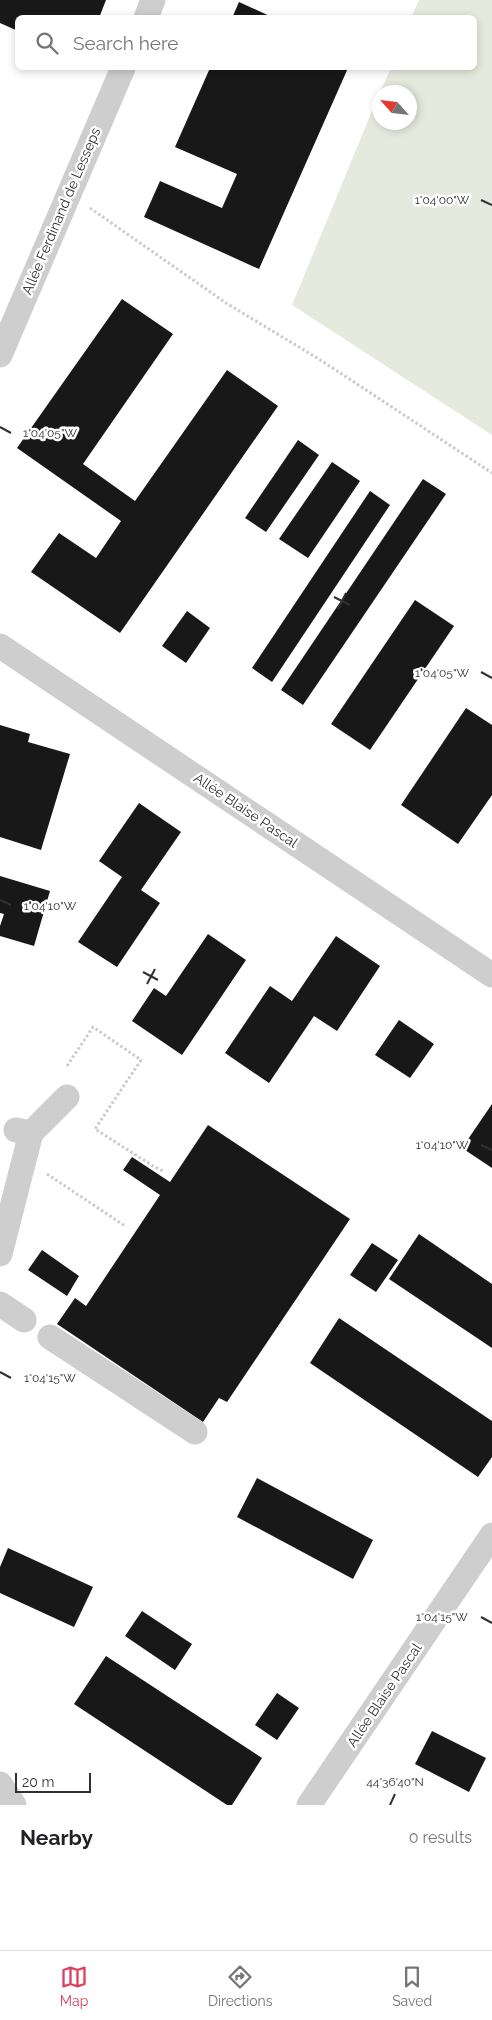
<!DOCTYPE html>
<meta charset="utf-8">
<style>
:root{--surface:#fff;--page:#f6f6f6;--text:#202124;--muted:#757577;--line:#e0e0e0;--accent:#db415f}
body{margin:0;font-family:Raleway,sans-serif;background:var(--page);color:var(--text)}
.compass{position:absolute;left:372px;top:85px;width:45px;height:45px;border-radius:50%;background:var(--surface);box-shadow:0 2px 8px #0003;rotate:297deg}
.scale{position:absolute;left:15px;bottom:12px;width:76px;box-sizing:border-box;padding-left:5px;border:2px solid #313131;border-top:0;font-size:14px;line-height:18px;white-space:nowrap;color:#313131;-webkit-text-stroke:4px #fff;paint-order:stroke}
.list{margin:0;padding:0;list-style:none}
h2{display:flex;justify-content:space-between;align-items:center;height:65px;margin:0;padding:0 20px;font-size:21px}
h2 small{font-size:16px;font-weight:400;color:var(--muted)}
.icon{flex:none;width:28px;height:28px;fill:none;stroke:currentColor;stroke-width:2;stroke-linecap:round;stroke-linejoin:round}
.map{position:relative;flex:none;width:492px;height:1805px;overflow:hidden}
.search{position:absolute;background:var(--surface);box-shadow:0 2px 8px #0003;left:15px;right:15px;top:15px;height:55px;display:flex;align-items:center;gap:12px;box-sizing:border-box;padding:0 18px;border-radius:8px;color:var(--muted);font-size:19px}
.sheet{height:145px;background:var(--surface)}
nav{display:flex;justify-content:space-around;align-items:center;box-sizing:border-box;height:70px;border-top:1px solid var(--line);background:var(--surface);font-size:14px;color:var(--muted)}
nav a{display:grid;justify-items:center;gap:2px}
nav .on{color:var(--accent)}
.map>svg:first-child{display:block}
</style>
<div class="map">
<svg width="492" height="1805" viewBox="0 0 492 1805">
<rect width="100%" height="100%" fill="#fff"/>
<path fill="#e6eade" d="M 419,0 L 492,0 L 492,435 L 292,305 L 379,94 L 380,122 L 410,122 L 410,92 L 380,92 L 391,68 L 474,68 L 474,18 L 411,17 Z"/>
<g fill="#181818">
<path d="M 0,0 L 106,0 L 99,18 L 18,18 L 18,31 L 0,23 Z"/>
<path d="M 239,2 L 274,18 L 232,18 Z"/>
<path d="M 210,68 L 348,68 L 259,269 L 144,217 L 160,181 L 222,208 L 237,174 L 175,147 Z"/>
<path d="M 122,299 L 173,334 L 83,464 L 135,501 L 227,370 L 278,406 L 120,633 L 31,572 L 59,533 L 96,558 L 121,521 L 17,448 Z"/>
<path d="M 298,440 L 319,455 L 266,532 L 245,518 Z"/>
<path d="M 332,462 L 360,481 L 308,558 L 279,539 Z"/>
<path d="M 423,479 L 446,494 L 303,705 L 281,690 Z"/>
<path d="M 370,491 L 390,505 L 272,682 L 252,668 Z"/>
<path d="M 415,600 L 454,626 L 370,750 L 331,724 Z"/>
<path d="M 187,611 L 210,628 L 186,663 L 162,646 Z"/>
<path d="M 466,708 L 492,725 L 492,795 L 458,844 L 401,805 Z"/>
<path d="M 0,725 L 30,734 L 28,742 L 70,754 L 41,850 L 0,837 Z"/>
<path d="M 139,803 L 181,832 L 141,890 L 160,903 L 117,967 L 78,942 L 122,877 L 99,861 Z"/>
<path d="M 0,876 L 50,891 L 34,946 L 0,936 L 0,926 L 4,914 L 0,913 Z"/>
<path d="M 208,934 L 246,960 L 182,1055 L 132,1021 L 154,988 L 166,996 Z"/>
<path d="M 336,936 L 380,966 L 337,1031 L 314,1016 L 269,1083 L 225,1053 L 270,986 L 292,1001 Z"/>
<path d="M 399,1020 L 434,1044 L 410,1078 L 375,1055 Z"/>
<path d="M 492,1104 L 492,1168 L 462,1148 Z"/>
<path d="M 208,1125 L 350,1219 L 227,1402 L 219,1398 L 203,1422 L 57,1324 L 75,1298 L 86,1306 L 160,1195 L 123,1170 L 132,1157 L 170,1182 Z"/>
<path d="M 419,1234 L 492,1284 L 492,1348 L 389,1279 Z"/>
<path d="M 372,1243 L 398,1260 L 376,1292 L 350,1275 Z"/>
<path d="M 42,1250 L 79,1276 L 67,1296 L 28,1270 Z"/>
<path d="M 339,1318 L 492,1421 L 492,1457 L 478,1477 L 310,1363 Z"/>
<path d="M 257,1478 L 373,1540 L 353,1579 L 237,1517 Z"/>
<path d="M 8,1548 L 93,1587 L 74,1627 L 0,1593 L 0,1567 Z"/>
<path d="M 142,1611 L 192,1644 L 175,1670 L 125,1636 Z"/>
<path d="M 106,1656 L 262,1758 L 232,1805 L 227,1805 L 74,1704 Z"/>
<path d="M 277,1693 L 299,1708 L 277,1740 L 255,1725 Z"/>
<path d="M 432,1731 L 486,1758 L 469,1792 L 415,1764 Z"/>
</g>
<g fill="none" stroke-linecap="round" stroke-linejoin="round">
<g stroke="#cbcbcb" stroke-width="3" stroke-dasharray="2.5 2.5" stroke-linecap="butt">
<path d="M 90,208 L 226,303 L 322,361 L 492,473"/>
<path d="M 67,1066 L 93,1027 L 141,1060 L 95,1129 L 153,1166 L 163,1171"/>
<path d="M 47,1174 L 125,1226"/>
</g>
<g stroke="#cecece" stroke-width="25">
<path d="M 146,18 L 153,0"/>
<path d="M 0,355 L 123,68"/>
<path d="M 0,646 L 492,975"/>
<path d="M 31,1133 L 67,1097"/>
<path d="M 0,1254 L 31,1133 L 16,1130"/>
<path d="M 0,1304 L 24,1320"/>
<path d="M 50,1337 L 195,1432"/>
<path d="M 0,1784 L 14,1805"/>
<path d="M 309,1805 L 492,1535"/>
</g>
</g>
<path fill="none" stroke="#313131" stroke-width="2" d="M 481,200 L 492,205M 0,427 L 11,433M 334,597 L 350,605M 338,609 L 346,593M 481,672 L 492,678M 0,900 L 11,905M 143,972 L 158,980M 147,984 L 155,969M 481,1145 L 492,1150M 0,1372 L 11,1378M 481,1617 L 492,1623M 390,1805 L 395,1794"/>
<g text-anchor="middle" stroke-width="5" stroke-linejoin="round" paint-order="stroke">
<g font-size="14" fill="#313131" stroke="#fff">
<text transform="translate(61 211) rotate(-67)" y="5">Allée Ferdinand de Lesseps</text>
<text transform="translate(246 810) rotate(34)" y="5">Allée Blaise Pascal</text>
<text transform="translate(384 1695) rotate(-56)" y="5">Allée Blaise Pascal</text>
</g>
</g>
<g font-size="12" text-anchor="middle" fill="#313131" stroke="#fff" stroke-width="5" stroke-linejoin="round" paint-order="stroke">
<text x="442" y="204">1°04'00"W</text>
<text x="50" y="437">1°04'05"W</text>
<text x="442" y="677">1°04'05"W</text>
<text x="50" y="910">1°04'10"W</text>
<text x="442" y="1149">1°04'10"W</text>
<text x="50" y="1382">1°04'15"W</text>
<text x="442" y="1621">1°04'15"W</text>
<text x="395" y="1786">44°36'40"N</text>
</g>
</svg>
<svg class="compass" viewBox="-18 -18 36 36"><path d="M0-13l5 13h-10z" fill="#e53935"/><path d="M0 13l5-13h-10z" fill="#757577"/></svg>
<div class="scale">20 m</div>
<div class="search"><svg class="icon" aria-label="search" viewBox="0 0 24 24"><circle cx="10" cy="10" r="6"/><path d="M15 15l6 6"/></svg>Search here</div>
</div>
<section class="sheet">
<h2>Nearby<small>0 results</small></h2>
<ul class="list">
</ul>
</section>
<nav>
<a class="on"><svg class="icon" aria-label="map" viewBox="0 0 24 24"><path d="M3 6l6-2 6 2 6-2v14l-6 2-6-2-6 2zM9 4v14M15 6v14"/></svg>Map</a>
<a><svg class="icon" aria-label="directions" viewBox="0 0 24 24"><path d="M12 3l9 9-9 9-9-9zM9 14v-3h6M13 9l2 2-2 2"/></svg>Directions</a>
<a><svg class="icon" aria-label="saved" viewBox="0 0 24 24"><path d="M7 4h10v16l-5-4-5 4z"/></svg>Saved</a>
</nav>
